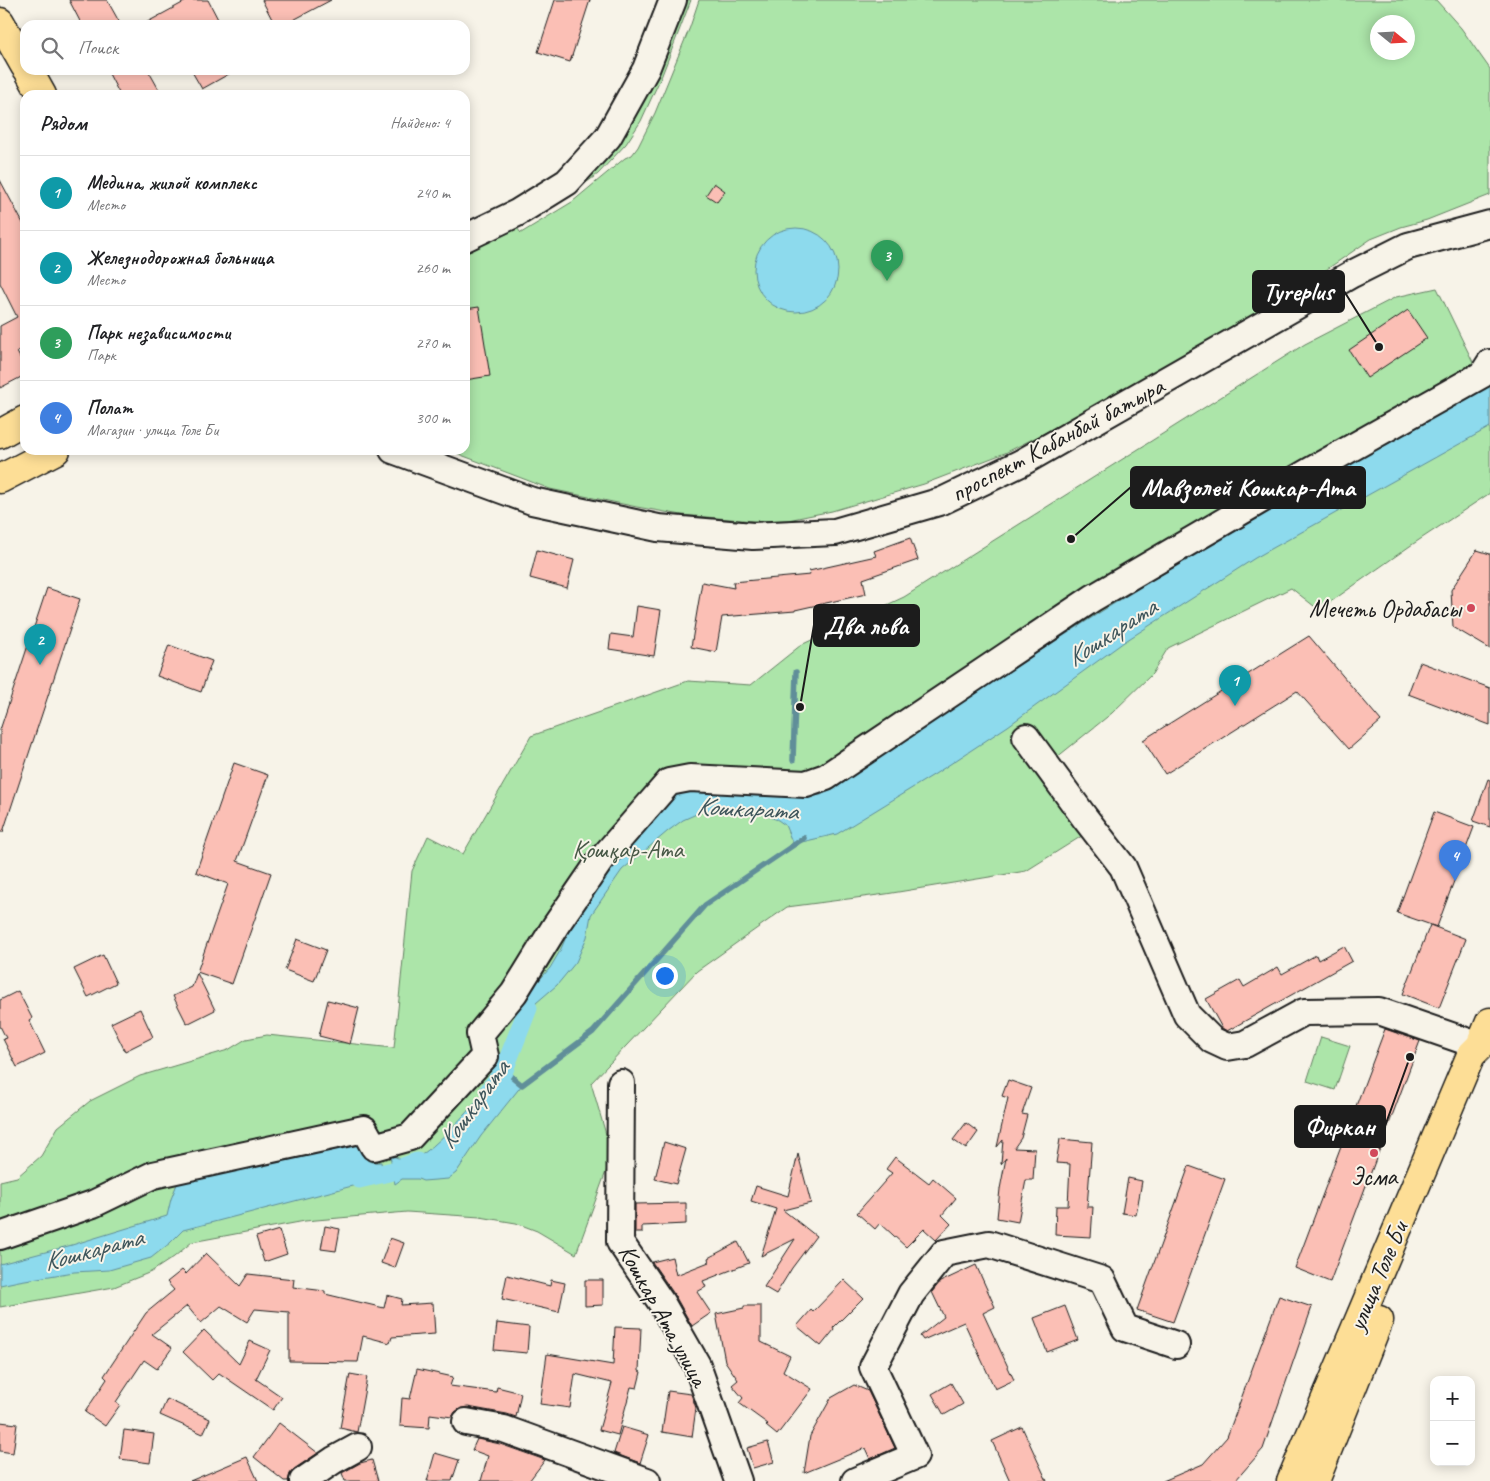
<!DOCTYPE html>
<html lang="ru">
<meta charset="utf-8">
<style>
:root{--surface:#fff;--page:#f2f2f2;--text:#202124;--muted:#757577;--line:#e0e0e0;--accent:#7c3aed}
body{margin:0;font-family:Caveat,sans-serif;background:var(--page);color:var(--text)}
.controls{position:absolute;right:15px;bottom:15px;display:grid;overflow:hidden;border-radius:10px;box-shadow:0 2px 12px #0003}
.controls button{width:45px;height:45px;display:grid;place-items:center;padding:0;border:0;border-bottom:1px solid var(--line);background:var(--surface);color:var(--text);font:25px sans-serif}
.compass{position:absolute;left:1370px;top:15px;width:45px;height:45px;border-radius:50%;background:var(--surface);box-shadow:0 2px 12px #0003;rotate:108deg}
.you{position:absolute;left:664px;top:975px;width:18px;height:18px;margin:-12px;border:4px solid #fff;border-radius:50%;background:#1a73e8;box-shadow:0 0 0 8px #1a73e833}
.badge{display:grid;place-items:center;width:32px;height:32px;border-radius:50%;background:var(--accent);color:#fff;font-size:16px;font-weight:700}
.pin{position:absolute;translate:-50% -41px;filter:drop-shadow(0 1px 2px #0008)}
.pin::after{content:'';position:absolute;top:26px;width:18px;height:15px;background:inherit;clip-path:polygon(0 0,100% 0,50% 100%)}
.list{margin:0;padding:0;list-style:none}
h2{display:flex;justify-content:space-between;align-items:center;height:65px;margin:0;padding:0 20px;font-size:21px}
h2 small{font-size:16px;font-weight:400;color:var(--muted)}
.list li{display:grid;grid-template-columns:32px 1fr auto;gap:15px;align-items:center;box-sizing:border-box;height:75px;padding:0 20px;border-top:1px solid var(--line)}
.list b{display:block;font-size:19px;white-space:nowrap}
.list p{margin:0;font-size:16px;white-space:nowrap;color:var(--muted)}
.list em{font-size:16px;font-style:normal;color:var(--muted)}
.icon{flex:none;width:28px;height:28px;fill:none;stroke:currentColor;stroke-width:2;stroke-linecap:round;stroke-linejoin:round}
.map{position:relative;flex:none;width:1490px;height:1481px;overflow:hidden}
.search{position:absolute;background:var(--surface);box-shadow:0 2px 12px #0003;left:20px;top:20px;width:450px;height:55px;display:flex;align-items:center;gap:12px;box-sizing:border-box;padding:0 18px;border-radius:15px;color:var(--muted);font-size:19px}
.panel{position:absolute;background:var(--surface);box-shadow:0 2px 12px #0003;left:20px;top:90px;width:450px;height:365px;border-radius:15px}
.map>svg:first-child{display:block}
</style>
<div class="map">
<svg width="1490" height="1481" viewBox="0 0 1490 1481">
<rect width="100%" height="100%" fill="#f7f3e8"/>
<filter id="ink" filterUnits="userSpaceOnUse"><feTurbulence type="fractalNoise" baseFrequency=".02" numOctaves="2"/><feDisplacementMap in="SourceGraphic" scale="10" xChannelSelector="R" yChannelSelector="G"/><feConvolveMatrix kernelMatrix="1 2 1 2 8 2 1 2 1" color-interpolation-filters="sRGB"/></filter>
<g filter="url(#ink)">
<g fill="#ace5a9" stroke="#648062" fill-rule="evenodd">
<path d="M 686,0 L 691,0 L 662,75 L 641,121 L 626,144 L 598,174 L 569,195 L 540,211 L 517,228 L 521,233 L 572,202 L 625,158 L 632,155 L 638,147 L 655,113 L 690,27 L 699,0 L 1436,0 L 1461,28 L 1490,69 L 1490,195 L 1427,220 L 1401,227 L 1371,239 L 1273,306 L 1082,414 L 1005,453 L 924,484 L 832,511 L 788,520 L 754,521 L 682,515 L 637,507 L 550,489 L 448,450 L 465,450 L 465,248 L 597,167 L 623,137 L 647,96 L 673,34 ZM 1378,22 L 1408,22 L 1408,52 L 1378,52 Z"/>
<path d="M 1437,288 L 1490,397 L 1490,493 L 1410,546 L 1319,610 L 1291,588 L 1168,648 L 1152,674 L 1112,713 L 1041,770 L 1085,834 L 1026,871 L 886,894 L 787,907 L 697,971 L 591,1083 L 612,1155 L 576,1254 L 537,1231 L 516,1223 L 480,1217 L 407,1212 L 305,1221 L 192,1242 L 174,1257 L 151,1272 L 114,1287 L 0,1307 L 0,1181 L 17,1177 L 41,1156 L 58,1127 L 90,1101 L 140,1076 L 228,1050 L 246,1039 L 267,1035 L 394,1048 L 412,871 L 428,836 L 463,854 L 531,736 L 688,681 L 751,685 L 801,645 L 904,597 L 1305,344 L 1396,297 Z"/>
<path d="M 1321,1037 L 1350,1046 L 1335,1090 L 1307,1081 Z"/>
</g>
<g fill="#8ddaed" stroke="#608e99">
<circle cx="796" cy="270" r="42"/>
<path d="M 1490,383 L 1490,427 L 1255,558 L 1124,642 L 1008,726 L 935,774 L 837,834 L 793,844 L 785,825 L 778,820 L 757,812 L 721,808 L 701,812 L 683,820 L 668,831 L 622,870 L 591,915 L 587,937 L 576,962 L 557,985 L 536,1003 L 521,1034 L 514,1024 L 519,1008 L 534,986 L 550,968 L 560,951 L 570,928 L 612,866 L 677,793 L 689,789 L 799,797 L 821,795 C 915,735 1007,671 1102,611 C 1229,531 1361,460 1490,383 Z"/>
<path d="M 504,1070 L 522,1085 L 481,1136 L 456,1173 L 448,1179 L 423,1181 L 418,1179 L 402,1179 L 395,1184 L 390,1155 C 398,1158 404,1161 413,1159 C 432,1155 488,1088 504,1070 Z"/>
<path d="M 355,1142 C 365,1155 362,1164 381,1162 L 383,1178 L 183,1230 L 170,1243 L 151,1258 L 109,1270 L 74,1272 L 19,1281 L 0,1285 L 0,1264 L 72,1245 L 167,1216 L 171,1199 L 177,1184 L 189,1176 Z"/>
</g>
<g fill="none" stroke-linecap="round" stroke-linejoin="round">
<g stroke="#608e99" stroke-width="5.5">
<path d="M 793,760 L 796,672"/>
<path d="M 504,1070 L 522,1085 L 593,1032 L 705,905 L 804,838"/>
</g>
<g stroke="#8ddaed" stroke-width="19">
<path d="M 489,1091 L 504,1070 L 528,1008"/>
<path d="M 359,1179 L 393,1171 L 417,1162"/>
</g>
</g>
<g fill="#fbbfb5" stroke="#1c1c1c">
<path d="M 69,0 L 107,0 L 121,25 L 82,25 Z"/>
<path d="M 188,0 L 208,0 L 221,25 L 142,25 Z"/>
<path d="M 262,0 L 331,0 L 284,25 L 275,25 Z"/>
<path d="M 555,0 L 590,0 L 570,62 L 538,52 Z"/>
<path d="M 107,70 L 148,70 L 162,95 L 120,95 Z"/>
<path d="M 191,70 L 236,70 L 202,89 Z"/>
<path d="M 0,180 L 25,227 L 25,348 L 17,352 L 25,367 L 25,375 L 0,388 L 0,326 L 17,317 L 0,283 Z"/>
<path d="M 714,183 L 725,191 L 717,202 L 706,195 Z"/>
<path d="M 479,307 L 490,376 L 465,380 L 465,309 Z"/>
<path d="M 1408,310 L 1427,338 L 1367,378 L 1349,350 Z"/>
<path d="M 910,538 L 918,560 L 863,579 L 866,594 L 795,610 L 795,611 L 722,617 L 716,652 L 691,647 L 702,582 L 734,588 L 733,582 L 810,575 L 809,571 L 876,556 L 874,551 Z"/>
<path d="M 537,550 L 574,560 L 567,588 L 530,578 Z"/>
<path d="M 1477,550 L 1490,554 L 1490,649 L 1453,627 L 1451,590 Z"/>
<path d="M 47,588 L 80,599 L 3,832 L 0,832 L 0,730 Z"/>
<path d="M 637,606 L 661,610 L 654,656 L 609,649 L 611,634 L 633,637 Z"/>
<path d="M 1309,636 L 1381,721 L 1349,749 L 1297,691 L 1165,774 L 1143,740 Z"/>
<path d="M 169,645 L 212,661 L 201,692 L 157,676 Z"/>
<path d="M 1420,662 L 1490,688 L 1490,725 L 1408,694 Z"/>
<path d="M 234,763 L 268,775 L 237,861 L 271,873 L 232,984 L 197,972 L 228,884 L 196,872 Z"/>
<path d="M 1488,779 L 1490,780 L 1490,827 L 1473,821 Z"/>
<path d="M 1434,812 L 1474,827 L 1437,927 L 1397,913 Z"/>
<path d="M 1430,925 L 1466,939 L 1439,1008 L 1403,994 Z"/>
<path d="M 297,939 L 326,950 L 314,981 L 285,970 Z"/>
<path d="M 1344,946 L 1352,961 L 1227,1031 L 1222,1028 L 1206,999 L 1240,980 L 1244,987 L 1278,967 L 1282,974 L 1316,955 L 1318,960 Z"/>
<path d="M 103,955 L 116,983 L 88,997 L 74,969 Z"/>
<path d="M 197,973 L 215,1010 L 187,1024 L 173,996 L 192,987 Z"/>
<path d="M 18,991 L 32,1018 L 29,1020 L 45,1053 L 17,1067 L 3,1039 L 6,1038 L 0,1026 L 0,1000 Z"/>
<path d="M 328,1000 L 359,1008 L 350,1044 L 319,1036 Z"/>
<path d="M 140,1009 L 153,1037 L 125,1051 L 111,1023 Z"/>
<path d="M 1385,1029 L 1420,1041 L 1330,1282 L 1295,1268 Z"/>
<path d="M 1008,1080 L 1031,1088 L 1022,1114 L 1027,1115 L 1021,1138 L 1014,1148 L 1035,1149 L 1033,1180 L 1026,1180 L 1018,1222 L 997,1218 L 1000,1189 L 1006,1158 L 1001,1164 L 1003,1140 L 997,1147 L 1008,1098 L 1002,1096 Z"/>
<path d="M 966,1123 L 978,1132 L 966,1149 L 953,1140 Z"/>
<path d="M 1060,1139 L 1092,1142 L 1087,1207 L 1093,1207 L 1091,1237 L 1055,1235 L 1056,1206 L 1068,1206 L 1070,1164 L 1056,1163 Z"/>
<path d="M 664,1142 L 686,1149 L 676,1184 L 655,1179 Z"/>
<path d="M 798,1154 L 811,1203 L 783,1210 L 816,1236 L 792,1268 L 776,1294 L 764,1287 L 795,1239 L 761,1256 L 776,1209 L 751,1201 L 756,1186 L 788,1196 Z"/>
<path d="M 895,1157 L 929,1183 L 933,1178 L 956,1198 L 942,1215 L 951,1224 L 936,1240 L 924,1229 L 906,1247 L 880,1223 L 875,1229 L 857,1213 L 892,1173 L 886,1169 Z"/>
<path d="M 1189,1166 L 1225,1179 L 1173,1322 L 1137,1310 Z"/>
<path d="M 1128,1178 L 1142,1181 L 1136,1215 L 1122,1213 Z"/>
<path d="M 686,1203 L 686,1224 L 642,1226 L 642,1233 L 635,1233 L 635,1204 Z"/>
<path d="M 325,1226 L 340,1229 L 336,1251 L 321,1249 Z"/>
<path d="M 279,1230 L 287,1254 L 264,1262 L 256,1237 Z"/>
<path d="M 390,1238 L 404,1243 L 395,1268 L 381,1263 Z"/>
<path d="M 738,1242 L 749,1263 L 703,1281 L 706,1287 L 697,1292 L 711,1313 L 692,1326 L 674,1294 L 652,1262 L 672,1257 L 676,1275 L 709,1262 L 708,1258 Z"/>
<path d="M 206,1253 L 240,1286 L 248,1274 L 294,1279 L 293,1287 L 325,1291 L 325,1294 L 384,1308 L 387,1295 L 402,1299 L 401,1305 L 433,1303 L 435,1334 L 392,1337 L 390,1343 L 363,1336 L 358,1362 L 289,1361 L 289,1312 L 255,1309 L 247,1322 L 221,1306 L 201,1323 L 187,1306 L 152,1334 L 172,1348 L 157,1369 L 144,1360 L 116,1402 L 120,1405 L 105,1426 L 85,1412 L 107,1379 L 104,1376 L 146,1313 L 174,1290 L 167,1282 L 182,1270 L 186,1274 Z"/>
<path d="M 976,1265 L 995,1307 L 983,1313 L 1014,1380 L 995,1389 L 964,1322 L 923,1340 L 920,1336 L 944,1317 L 932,1292 L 940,1282 Z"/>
<path d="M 507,1275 L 550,1286 L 551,1280 L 565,1283 L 559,1312 L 502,1299 Z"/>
<path d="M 585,1280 L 603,1280 L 603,1305 L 585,1306 Z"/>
<path d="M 844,1280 L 863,1298 L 833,1328 L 834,1330 L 821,1346 L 797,1326 L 811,1310 L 813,1312 Z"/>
<path d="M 1279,1296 L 1312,1307 L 1263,1449 L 1235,1481 L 1163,1481 L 1203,1464 L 1227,1437 Z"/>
<path d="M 744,1306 L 761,1306 L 761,1342 L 790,1356 L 783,1371 L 812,1389 L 777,1435 L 766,1426 L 768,1424 L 739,1403 L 743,1398 L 732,1385 L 738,1380 L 725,1361 L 716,1314 L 744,1308 Z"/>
<path d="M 1065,1306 L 1078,1340 L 1047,1352 L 1034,1318 Z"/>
<path d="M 497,1323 L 529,1327 L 527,1353 L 494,1350 Z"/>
<path d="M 615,1327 L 641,1328 L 639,1371 L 641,1372 L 637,1388 L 631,1387 L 618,1435 L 599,1430 L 612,1383 L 575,1374 L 570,1408 L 540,1404 L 547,1354 L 613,1365 Z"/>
<path d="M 204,1330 L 239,1364 L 250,1341 L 270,1350 L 256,1379 L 282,1397 L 273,1410 L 219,1373 L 212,1380 L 183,1352 Z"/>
<path d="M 417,1369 L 453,1377 L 450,1386 L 496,1392 L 497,1387 L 521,1393 L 516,1417 L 507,1414 L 468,1407 L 461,1408 L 455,1412 L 452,1417 L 430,1414 L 429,1428 L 400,1426 L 402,1398 L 410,1399 Z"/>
<path d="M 350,1374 L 367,1377 L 357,1432 L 340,1428 Z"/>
<path d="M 951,1383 L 963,1404 L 944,1415 L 932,1394 Z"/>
<path d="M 854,1385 L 868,1391 L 895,1448 L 870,1459 L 865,1448 L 804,1473 L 810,1436 L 831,1398 Z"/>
<path d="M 668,1391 L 691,1394 L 696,1408 L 692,1437 L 662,1432 Z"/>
<path d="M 167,1399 L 210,1419 L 203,1434 L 160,1415 Z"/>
<path d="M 0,1422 L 17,1424 L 13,1453 L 0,1451 Z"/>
<path d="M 279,1423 L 318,1453 L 294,1469 L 290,1474 L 288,1481 L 284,1481 L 254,1457 Z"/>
<path d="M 622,1427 L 649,1435 L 640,1463 L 614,1453 Z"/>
<path d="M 1022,1427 L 1047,1481 L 1010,1481 L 992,1441 Z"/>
<path d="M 124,1430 L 154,1434 L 150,1463 L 120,1459 Z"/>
<path d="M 477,1439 L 500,1444 L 545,1460 L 529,1481 L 481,1481 L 488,1456 L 472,1450 Z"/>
<path d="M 768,1442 L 774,1462 L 753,1468 L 747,1448 Z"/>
<path d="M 435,1453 L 459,1460 L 452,1481 L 427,1481 Z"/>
<path d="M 247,1457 L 258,1481 L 190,1481 Z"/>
<path d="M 372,1460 L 378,1481 L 345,1481 L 342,1473 L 360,1463 Z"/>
</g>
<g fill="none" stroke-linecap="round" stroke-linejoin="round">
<g stroke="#1c1c1c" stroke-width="30">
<g id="minor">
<path d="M 465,238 L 517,213 L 567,182 L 608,137 L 646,69 L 673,0"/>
<path d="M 393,450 L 532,501 L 658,528 L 753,536 L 835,532 L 942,501 L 1021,463 L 1352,274 L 1408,246 L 1490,224"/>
<path d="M 1026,737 L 1085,818 L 1123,867 L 1187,1015 L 1212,1040 L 1227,1047 L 1245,1044 L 1304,1012 L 1379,1011 L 1480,1046"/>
<path d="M 621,1083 L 620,1242 L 661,1302 L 697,1365 L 738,1481"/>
<path d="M 0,1236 L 93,1204 L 153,1175 L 364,1129 L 374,1147 L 410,1137 L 485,1056 L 480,1034 L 514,993 L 556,925 L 600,861 L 669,782 L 690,778 L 806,784 L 826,777 L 1093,598 L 1305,474 L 1483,374 L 1490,363"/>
<path d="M 466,1422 L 504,1429 L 647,1481"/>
<path d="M 303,1481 L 334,1460 L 358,1447"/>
<path d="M 855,1481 L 915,1456 L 873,1367 L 911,1294 L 944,1253 L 989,1244 L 1102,1280 L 1125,1328 L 1176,1345"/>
</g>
</g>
<g stroke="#1c1c1c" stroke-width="31">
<g id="major">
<path d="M 0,22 L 25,66"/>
<path d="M 28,70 L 42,95"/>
<path d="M 0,434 L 25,420"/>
<path d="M 0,479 L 56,450"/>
<path d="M 1291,1481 L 1471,1055 L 1480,1046 L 1490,1022"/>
<path d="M 1315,1481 L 1379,1320"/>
</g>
</g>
<use href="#minor" stroke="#f7f3e8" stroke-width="26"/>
<use href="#major" stroke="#fdde96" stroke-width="28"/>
</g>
</g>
<g fill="#d1495b" stroke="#f7f3e8" stroke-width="2">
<circle cx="1471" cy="608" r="5"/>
<circle cx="1374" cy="1153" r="5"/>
</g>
<g text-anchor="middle" stroke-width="4" stroke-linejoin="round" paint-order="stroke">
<g font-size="25" fill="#1c1c1c" stroke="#f7f3e8">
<text transform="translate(1057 439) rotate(-28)" y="9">проспект Кабанбай батыра</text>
<text transform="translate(1377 1276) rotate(-67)" y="9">улица Толе Би</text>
<text transform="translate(664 1315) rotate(61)" y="9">Кошкар Ата улица</text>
</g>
<g font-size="25" fill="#1c1c1c" stroke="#f7f3e8" text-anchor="end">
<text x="1461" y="617">Мечеть Ордабасы</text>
<text x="1374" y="1185" text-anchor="middle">Эсма</text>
</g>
<g font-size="25" fill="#475846" stroke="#f7f3e8">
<text x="628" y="858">Қошқар-Ата</text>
</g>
<g font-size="26" font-style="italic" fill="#3e555b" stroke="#f7f3e8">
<text transform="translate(1111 632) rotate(-33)" y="9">Кошкарата</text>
<text transform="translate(747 808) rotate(3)" y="9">Кошкарата</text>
<text transform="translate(473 1104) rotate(-54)" y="9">Кошкарата</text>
<text transform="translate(93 1249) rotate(-15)" y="9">Кошкарата</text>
</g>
</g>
<path fill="none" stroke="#1c1c1c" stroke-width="2" d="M1379 347L1344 291M1071 539L1131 487M800 707L814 625M1410 1057L1385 1126"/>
<g fill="#1c1c1c" stroke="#f7f3e8" stroke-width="2">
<circle cx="1379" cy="347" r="5"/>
<circle cx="1071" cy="539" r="5"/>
<circle cx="800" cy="707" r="5"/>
<circle cx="1410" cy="1057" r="5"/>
</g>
<g fill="#1c1c1c" stroke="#1c1c1c" stroke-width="2">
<rect x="1253" y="271" width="91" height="41" rx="5"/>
<rect x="1131" y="467" width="234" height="41" rx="5"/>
<rect x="814" y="605" width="105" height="41" rx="5"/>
<rect x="1295" y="1106" width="90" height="41" rx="5"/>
</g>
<g font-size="26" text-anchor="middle" font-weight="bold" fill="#fff">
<text x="1298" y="300">Tyreplus</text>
<text x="1248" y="496">Мавзолей Кошкар-Ата</text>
<text x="866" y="634">Два льва</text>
<text x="1340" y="1135">Фиркан</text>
</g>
</svg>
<div class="controls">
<button>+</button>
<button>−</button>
</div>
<svg class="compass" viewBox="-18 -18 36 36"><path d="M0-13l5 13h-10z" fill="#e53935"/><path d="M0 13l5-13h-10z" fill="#757577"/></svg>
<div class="you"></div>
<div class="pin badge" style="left:1235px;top:706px;background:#0f9aa8">1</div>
<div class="pin badge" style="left:40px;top:665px;background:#0f9aa8">2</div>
<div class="pin badge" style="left:887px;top:281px;background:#2e9e5b">3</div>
<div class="pin badge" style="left:1455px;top:881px;background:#3f7fe0">4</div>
<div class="search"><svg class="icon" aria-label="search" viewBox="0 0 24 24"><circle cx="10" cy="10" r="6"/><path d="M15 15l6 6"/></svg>Поиск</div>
<section class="panel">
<h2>Рядом<small>Найдено: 4</small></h2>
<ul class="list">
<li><span class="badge" style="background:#0f9aa8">1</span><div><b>Медина, жилой комплекс</b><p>Место</p></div><em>240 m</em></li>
<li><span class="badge" style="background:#0f9aa8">2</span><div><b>Железнодорожная больница</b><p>Место</p></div><em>260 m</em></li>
<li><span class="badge" style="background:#2e9e5b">3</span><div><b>Парк независимости</b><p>Парк</p></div><em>270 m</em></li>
<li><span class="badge" style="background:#3f7fe0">4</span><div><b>Полат</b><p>Магазин · улица Толе Би</p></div><em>300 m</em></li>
</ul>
</section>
</div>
